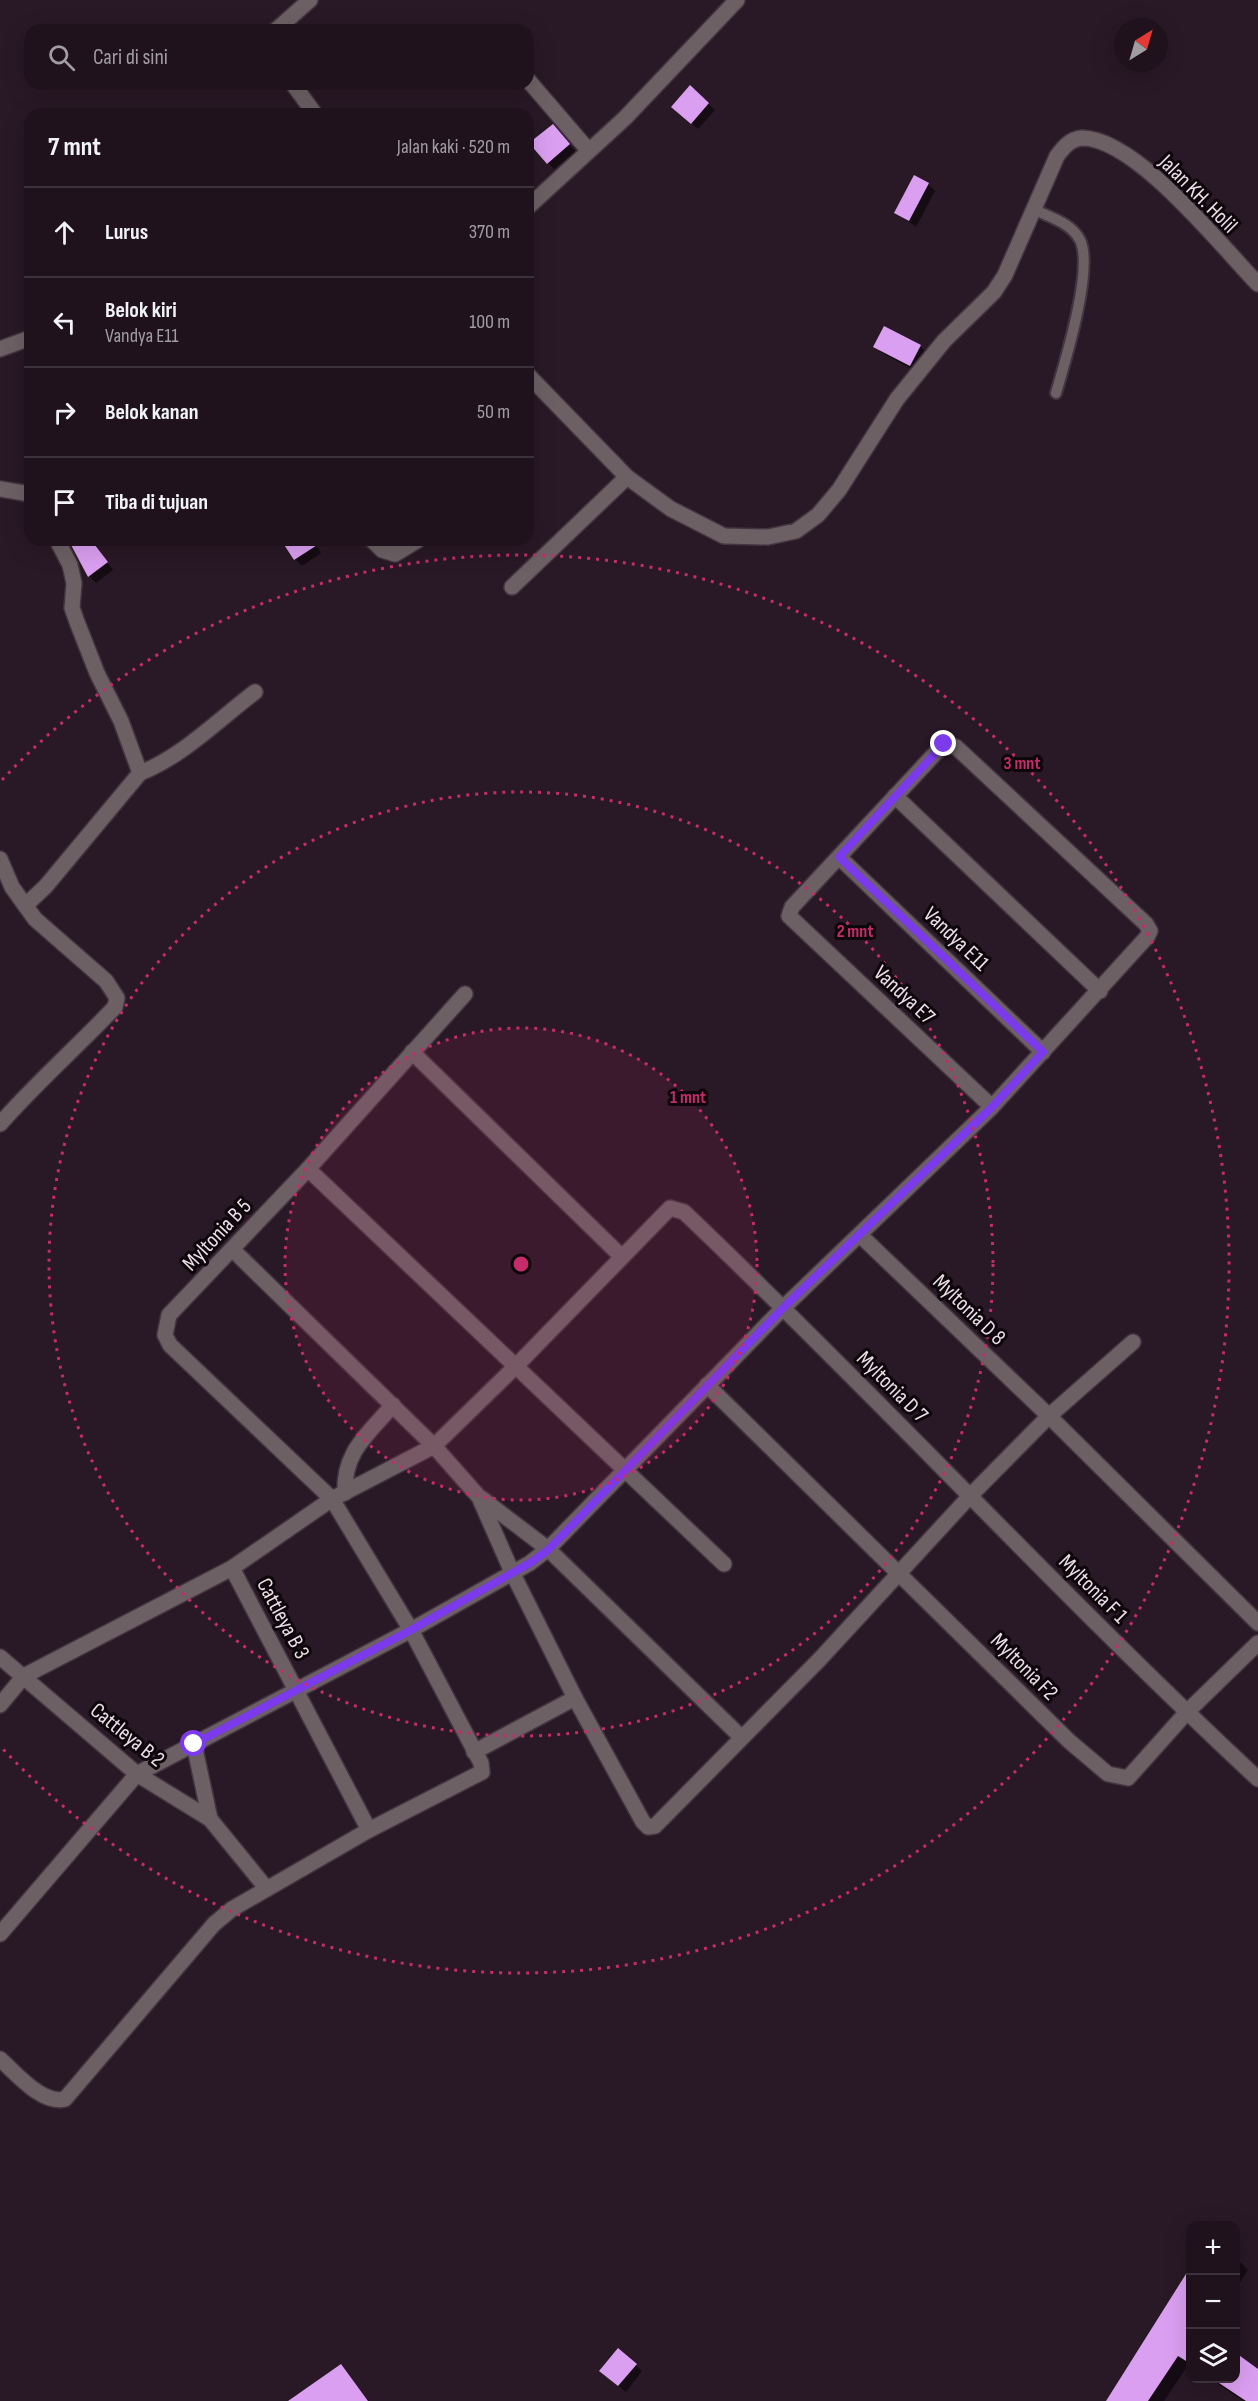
<!DOCTYPE html>
<html lang="id">
<meta charset="utf-8">
<style>
:root{--surface:#1f121c;--page:#271b25;--text:#f1f3f6;--muted:#a19ea3;--line:#3c323b}
body{margin:0;font-family:"Sofia Sans Condensed",sans-serif;background:var(--page);color:var(--text)}
.controls{position:absolute;right:18px;bottom:18px;display:grid;overflow:hidden;border-radius:12px;box-shadow:0 6px 24px #0002}
.controls button{width:54px;height:54px;display:grid;place-items:center;padding:0;border:0;border-bottom:2px solid var(--line);background:var(--surface);color:var(--text);font:30px sans-serif}
.compass{position:absolute;left:1114px;top:18px;width:54px;height:54px;border-radius:50%;background:var(--surface);box-shadow:0 6px 24px #0002;rotate:37deg}
.stop{position:absolute;width:18px;height:18px;margin:-14px;border:4px solid #7c3aed;border-radius:50%;background:#fff}
.stop.end{background:#7c3aed;border-color:#fff;box-shadow:0 2px 6px #0008}
.list{margin:0;padding:0;list-style:none}
h2{display:flex;justify-content:space-between;align-items:center;height:78px;margin:0;padding:0 24px;font-size:26px}
h2 small{font-size:20px;font-weight:400;color:var(--muted)}
.list li{display:grid;grid-template-columns:39px 1fr auto;gap:18px;align-items:center;box-sizing:border-box;height:90px;padding:0 24px;border-top:2px solid var(--line)}
.list b{display:block;font-size:22px;white-space:nowrap}
.list p{margin:0;font-size:20px;white-space:nowrap;color:var(--muted)}
.list em{font-size:20px;font-style:normal;color:var(--muted)}
.icon{flex:none;width:33px;height:33px;fill:none;stroke:currentColor;stroke-width:2;stroke-linecap:round;stroke-linejoin:round}
.map{position:relative;flex:none;width:1258px;height:2401px;overflow:hidden}
.search{position:absolute;background:var(--surface);box-shadow:0 6px 24px #0002;left:24px;top:24px;width:510px;height:66px;display:flex;align-items:center;gap:15px;box-sizing:border-box;padding:0 21px;border-radius:18px;color:var(--muted);font-size:22px}
.panel{position:absolute;background:var(--surface);box-shadow:0 6px 24px #0002;left:24px;top:108px;width:510px;height:438px;border-radius:18px}
.map>svg:first-child{display:block}
</style>
<div class="map">
<svg width="1258" height="2401" viewBox="0 0 1258 2401">
<rect width="100%" height="100%" fill="#291825"/>
<g fill="#0007">
<path d="M 690,87 L 715,110 L 698,129 L 680,113 Z"/>
<path d="M 559,132 L 576,152 L 554,169 L 548,163 Z"/>
<path d="M 928,184 L 935,191 L 916,227 L 896,213 Z"/>
<path d="M 875,346 L 920,346 L 927,353 L 917,372 L 882,353 Z"/>
<path d="M 77,540 L 90,540 L 113,570 L 96,583 L 89,576 L 72,544 Z"/>
<path d="M 288,540 L 313,540 L 321,553 L 302,566 L 295,559 Z"/>
<path d="M 1236,2258 L 1248,2270 L 1236,2289 Z"/>
<path d="M 1190,2269 L 1190,2366 L 1189,2364 L 1164,2401 L 1108,2401 Z"/>
<path d="M 1236,2355 L 1258,2371 L 1258,2401 L 1243,2401 L 1209,2378 L 1236,2378 Z"/>
<path d="M 636,2365 L 642,2371 L 626,2392 L 608,2378 Z"/>
<path d="M 341,2366 L 369,2401 L 297,2401 L 293,2397 Z"/>
</g>
<g fill="#db9ff1">
<path d="M 690,85 L 709,103 L 691,124 L 671,107 Z"/>
<path d="M 553,124 L 570,144 L 547,164 L 529,143 Z"/>
<path d="M 914,175 L 929,183 L 909,221 L 894,213 Z"/>
<path d="M 884,326 L 921,345 L 910,366 L 873,347 Z"/>
<path d="M 74,540 L 91,540 L 108,562 L 88,577 L 70,543 Z"/>
<path d="M 281,540 L 325,540 L 294,560 Z"/>
<path d="M 1191,2266 L 1191,2364 L 1178,2356 L 1148,2401 L 1106,2401 Z"/>
<path d="M 618,2348 L 637,2364 L 618,2386 L 599,2371 Z"/>
<path d="M 1236,2353 L 1258,2369 L 1258,2401 L 1246,2401 L 1213,2379 L 1236,2379 Z"/>
<path d="M 341,2364 L 368,2401 L 288,2401 Z"/>
</g>
<g fill="none" stroke-linecap="round" stroke-linejoin="round">
<g stroke="#443440" stroke-width="14">
<path id="lane" d="M 1035,210 C 1052,218 1071,223 1080,240 C 1094,268 1065,362 1056,393"/>
</g>
<g stroke="#443440" stroke-width="18">
<g id="street">
<path d="M 276,30 L 310,0"/>
<path d="M 528,80 L 589,151"/>
<path d="M 293,84 L 315,114"/>
<path d="M 528,207 L 625,118 L 737,0"/>
<path d="M 0,349 L 30,338"/>
<path d="M 528,375 L 627,477 L 671,509 L 724,536 L 768,537 L 796,531 L 818,515 L 839,490 L 897,399 L 944,341 L 994,292 L 1005,275 L 1057,156 C 1064,147 1070,139 1082,138 C 1136,138 1221,246 1258,284"/>
<path d="M 0,489 L 30,494"/>
<path d="M 372,540 L 382,550 L 395,554 L 418,540"/>
<path d="M 512,587 L 627,477"/>
<path d="M 140,773 C 183,756 218,720 255,692"/>
<path d="M 895,796 L 1100,991"/>
<path d="M 839,857 L 1043,1052"/>
<path d="M 0,859 L 12,887 L 35,919 L 106,981 L 117,998 L 115,1007 C 77,1047 36,1083 0,1124"/>
<path d="M 27,904 L 46,886 L 140,773 L 121,721 L 97,673 L 77,622 L 72,608 L 74,583 L 70,565 L 57,540"/>
<path d="M 412,1052 L 622,1257"/>
<path d="M 308,1169 L 724,1564"/>
<path d="M 860,1235 L 1049,1416 L 1258,1623"/>
<path d="M 233,1250 L 434,1446 L 479,1497 L 512,1572 L 575,1698 L 643,1822 L 648,1827 L 655,1826 L 820,1659 L 970,1496 L 1049,1416 L 1133,1342"/>
<path d="M 707,1385 L 1069,1741 L 1108,1774 L 1128,1778 L 1187,1712 L 1258,1643"/>
<path d="M 345,1493 C 343,1452 368,1434 393,1405"/>
<path d="M 481,1498 L 548,1549 L 741,1737"/>
<path d="M 232,1568 L 369,1830"/>
<path d="M 0,1657 L 137,1774 L 210,1819 L 267,1889"/>
<path d="M 0,1705 L 24,1676 L 232,1568 L 332,1499 L 434,1446 L 516,1366 L 670,1208 L 684,1212 C 879,1397 1061,1596 1258,1779"/>
<path d="M 194,1744 L 210,1819"/>
<path d="M 474,1752 L 575,1698"/>
<path d="M 0,1934 L 137,1774 L 411,1630 L 530,1563 L 548,1549 L 784,1307 L 992,1107 L 1147,937 L 1150,931 L 1146,924 L 956,747 L 944,744 L 792,907 L 789,916 L 992,1107"/>
<path d="M 0,2059 C 16,2073 42,2105 65,2099 L 214,1924 L 232,1909 L 369,1830 L 482,1772 L 481,1763 L 411,1630 L 332,1499 L 170,1345 L 165,1335 L 169,1315 L 308,1169 L 465,994"/>
</g>
</g>
<use href="#lane" stroke="#6c6064" stroke-width="10"/>
<use href="#street" stroke="#6c6064" stroke-width="15"/>
</g>
<g fill="none" stroke-linecap="round" stroke-linejoin="round">
<path stroke="#7c3aed" stroke-width="8" d="M 194,1744 L 411,1630 L 530,1563 L 548,1550 L 784,1307 L 992,1107 L 1043,1052 L 839,857 L 944,744"/>
</g>
<circle cx="521" cy="1264" r="236" fill="#c62c69" fill-opacity=".12"/>
<g fill="none" stroke="#c62c69" stroke-width="3" stroke-dasharray="3 6">
<circle cx="521" cy="1264" r="236"/>
<circle cx="521" cy="1264" r="472"/>
<path d="M2 780A709 709 0 1 1 2 1748"/>
</g>
<g text-anchor="middle" stroke-width="6" stroke-linejoin="round" paint-order="stroke">
<g font-size="22" fill="#ecdfe8" stroke="#0d060b">
<text transform="translate(1199 193) rotate(45)" y="8">Jalan KH. Holil</text>
<text transform="translate(957 938) rotate(44)" y="8">Vandya E11</text>
<text transform="translate(905 994) rotate(43)" y="8">Vandya E7</text>
<text transform="translate(216 1234) rotate(-47)" y="8">Myltonia B 5</text>
<text transform="translate(970 1309) rotate(44)" y="8">Myltonia D 8</text>
<text transform="translate(893 1386) rotate(45)" y="8">Myltonia D 7</text>
<text transform="translate(1094 1588) rotate(45)" y="8">Myltonia F 1</text>
<text transform="translate(284 1618) rotate(62)" y="8">Cattleya B 3</text>
<text transform="translate(1025 1666) rotate(45)" y="8">Myltonia F2</text>
<text transform="translate(128 1734) rotate(39)" y="8">Cattleya B 2</text>
</g>
</g>
<circle cx="521" cy="1264" r="9" fill="#c62c69" stroke="#0d060b" stroke-width="3"/>
<g font-size="18" text-anchor="middle" font-weight="bold" fill="#c62c69" stroke="#0d060b" stroke-width="6" stroke-linejoin="round" paint-order="stroke">
<text x="1022" y="769">3 mnt</text>
<text x="855" y="937">2 mnt</text>
<text x="688" y="1103">1 mnt</text>
</g>
</svg>
<div class="controls">
<button>+</button>
<button>−</button>
<button><svg class="icon" aria-label="layers" viewBox="0 0 24 24"><path d="M12 4l9 5-9 5-9-5zM3 14l9 5 9-5"/></svg></button>
</div>
<svg class="compass" viewBox="-18 -18 36 36"><path d="M0-13l5 13h-10z" fill="#e53935"/><path d="M0 13l5-13h-10z" fill="#a19ea3"/></svg>
<div class="stop" style="left:194px;top:1744px"></div>
<div class="stop end" style="left:944px;top:744px"></div>
<div class="search"><svg class="icon" aria-label="search" viewBox="0 0 24 24"><circle cx="10" cy="10" r="6"/><path d="M15 15l6 6"/></svg>Cari di sini</div>
<section class="panel">
<h2>7 mnt<small>Jalan kaki · 520 m</small></h2>
<ul class="list">
<li><svg class="icon" aria-label="ahead" viewBox="0 0 24 24"><path d="M12 20V5M6 11l6-6 6 6"/></svg><div><b>Lurus</b></div><em>370 m</em></li>
<li><svg class="icon" aria-label="left" viewBox="0 0 24 24"><path d="M17 20v-9H6M10 6l-5 5 5 5"/></svg><div><b>Belok kiri</b><p>Vandya E11</p></div><em>100 m</em></li>
<li><svg class="icon" aria-label="right" viewBox="0 0 24 24"><path d="M7 20v-9h11M14 6l5 5-5 5"/></svg><div><b>Belok kanan</b></div><em>50 m</em></li>
<li><svg class="icon" aria-label="arrive" viewBox="0 0 24 24"><path d="M6 21V4h12l-3 4 3 4H6"/></svg><div><b>Tiba di tujuan</b></div></li>
</ul>
</section>
</div>
